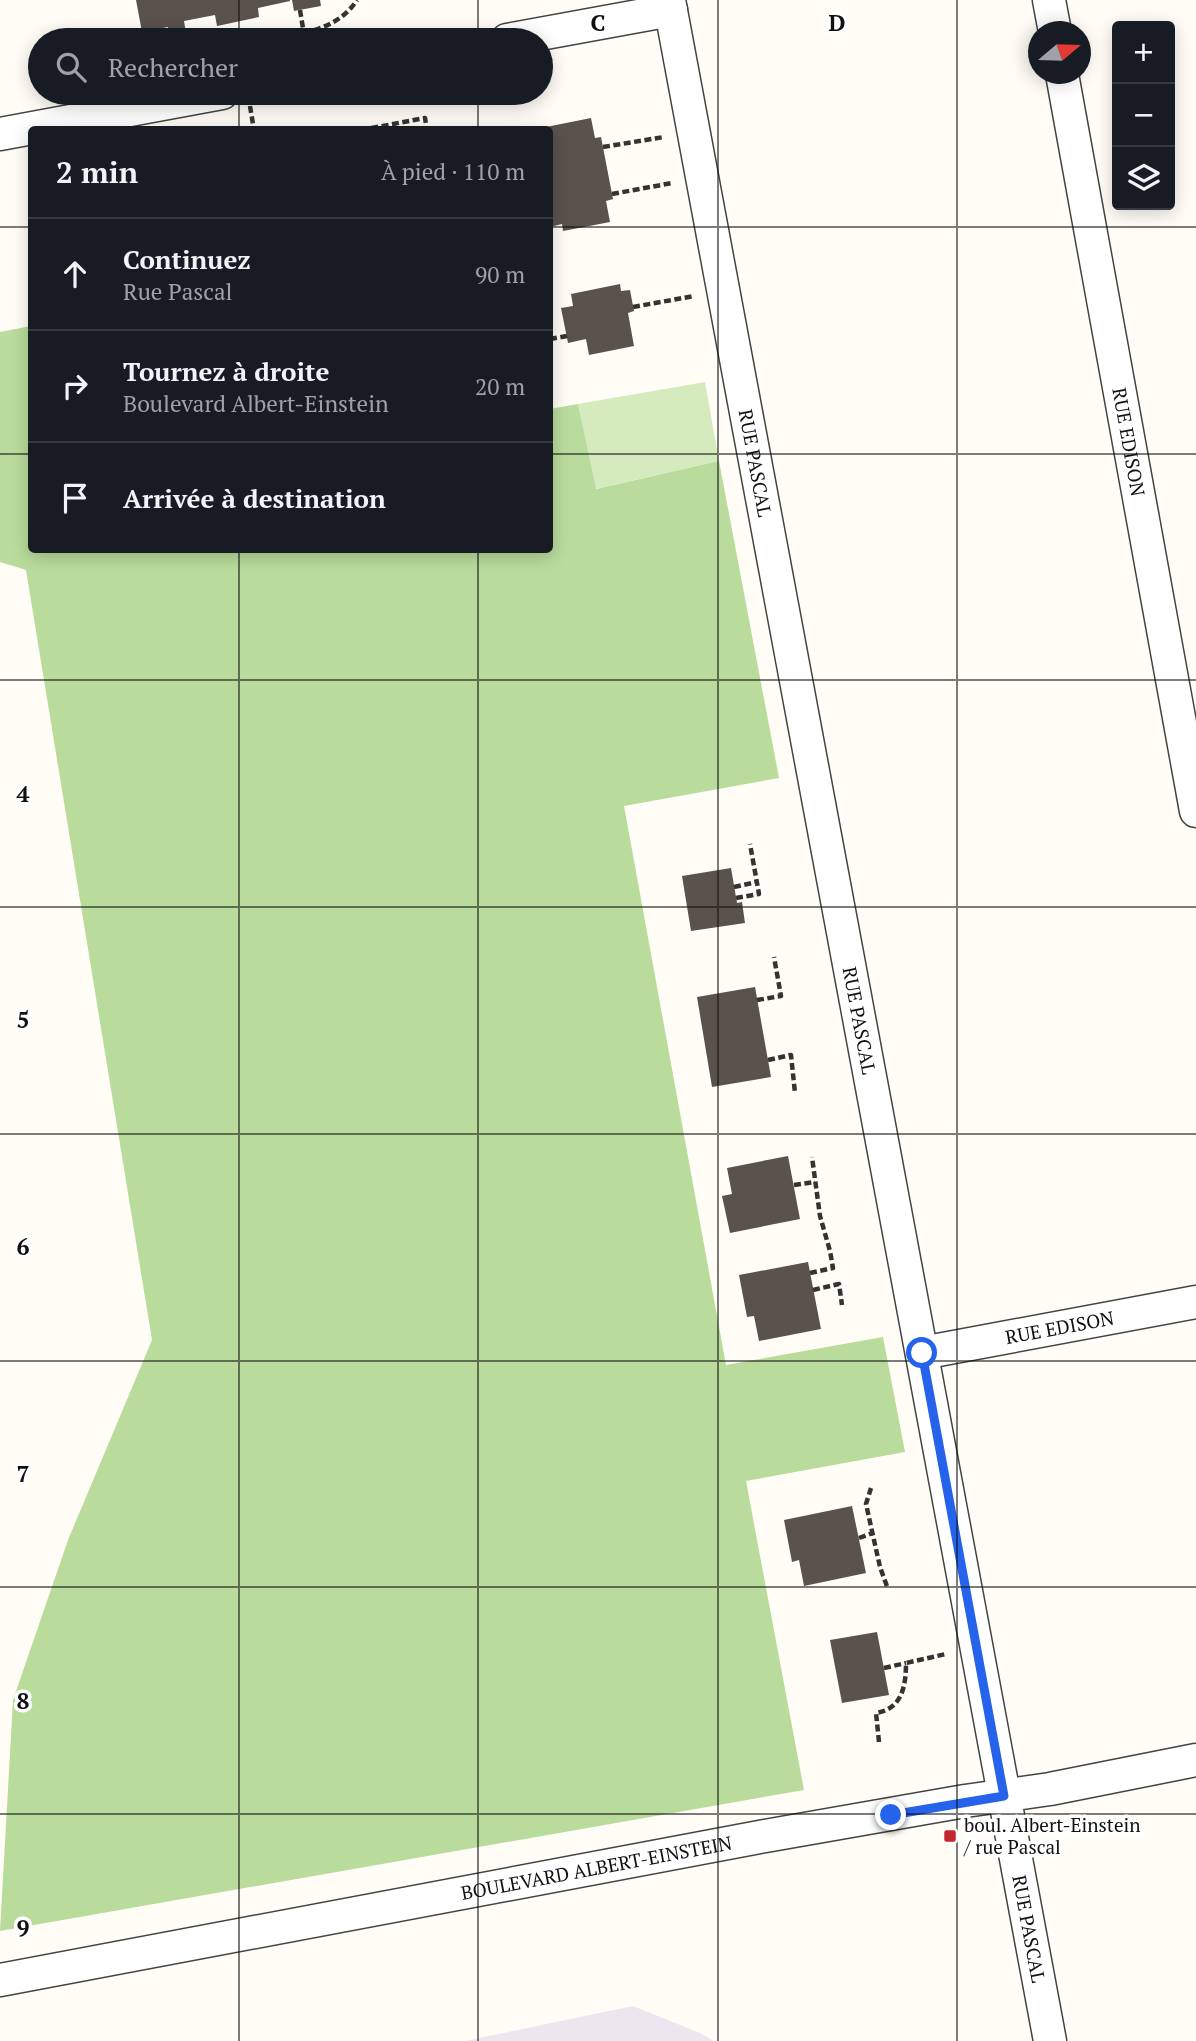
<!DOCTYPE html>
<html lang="fr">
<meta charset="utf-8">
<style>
:root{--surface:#171b24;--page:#242831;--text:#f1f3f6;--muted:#9ea1a6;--line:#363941}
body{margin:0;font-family:"PT Serif",serif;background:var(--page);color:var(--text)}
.controls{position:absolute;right:21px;top:21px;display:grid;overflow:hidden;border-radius:7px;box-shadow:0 4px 18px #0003}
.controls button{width:63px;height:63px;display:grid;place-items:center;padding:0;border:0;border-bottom:2px solid var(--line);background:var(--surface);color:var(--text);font:35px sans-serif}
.compass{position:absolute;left:1028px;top:21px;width:63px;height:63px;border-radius:50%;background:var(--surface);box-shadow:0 4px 18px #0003;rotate:71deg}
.stop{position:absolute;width:21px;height:21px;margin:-16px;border:5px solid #2563eb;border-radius:50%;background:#fff}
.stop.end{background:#2563eb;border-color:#fff;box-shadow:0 2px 7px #0008}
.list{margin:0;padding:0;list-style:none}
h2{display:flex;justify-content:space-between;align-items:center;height:91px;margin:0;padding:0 28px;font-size:30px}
h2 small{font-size:23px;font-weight:400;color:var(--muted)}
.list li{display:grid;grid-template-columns:46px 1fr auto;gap:21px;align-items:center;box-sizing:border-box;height:112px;padding:0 28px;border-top:2px solid var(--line)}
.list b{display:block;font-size:26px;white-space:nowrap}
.list p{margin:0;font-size:23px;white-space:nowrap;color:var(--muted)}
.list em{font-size:23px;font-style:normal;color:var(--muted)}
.icon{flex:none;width:38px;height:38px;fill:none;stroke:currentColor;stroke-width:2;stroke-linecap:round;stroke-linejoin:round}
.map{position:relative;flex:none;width:1196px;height:2041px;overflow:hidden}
.search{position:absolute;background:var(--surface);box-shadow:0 4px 18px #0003;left:28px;top:28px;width:525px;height:77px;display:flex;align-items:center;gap:18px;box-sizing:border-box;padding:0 24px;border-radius:38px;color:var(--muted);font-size:26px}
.panel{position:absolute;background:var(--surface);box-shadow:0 4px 18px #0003;left:28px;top:126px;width:525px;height:427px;border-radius:7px}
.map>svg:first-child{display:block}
</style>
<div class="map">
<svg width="1196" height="2041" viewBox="0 0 1196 2041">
<rect width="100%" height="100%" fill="#fffdf5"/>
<path fill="#eee6ef" d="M 633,2006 L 700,2033 L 714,2041 L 465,2041 Z"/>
<path fill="#d5ebbd" d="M 705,382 L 719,461 L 595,489 L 578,404 Z"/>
<path fill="#b9dc9c" d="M 31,326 L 32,550 L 550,550 L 550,409 L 578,404 L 596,489 L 719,461 L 779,778 L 624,806 L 726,1365 L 883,1337 L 905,1452 L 746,1481 L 804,1790 L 0,1931 L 13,1700 L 68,1540 L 152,1340 L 26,570 L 0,562 L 0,332 Z"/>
<g fill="#5a524d">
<path d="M 136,0 L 290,0 L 290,1 L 258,8 L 259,17 L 217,26 L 215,15 L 184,21 L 186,33 L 169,36 L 168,27 L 142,32 Z"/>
<path d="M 292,0 L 320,0 L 321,6 L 294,11 Z"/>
<path d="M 591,118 L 595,138 L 601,137 L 612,194 L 613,199 L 606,201 L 610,222 L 563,231 L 562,224 L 550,227 L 550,190 L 552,190 L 550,179 L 550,130 L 546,130 L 546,127 Z"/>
<path d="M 620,284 L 621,291 L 630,290 L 634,311 L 628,313 L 634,346 L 589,355 L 586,339 L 568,343 L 561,308 L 573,306 L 571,294 Z"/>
<path d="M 731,868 L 737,903 L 742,902 L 745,923 L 691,931 L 682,876 Z"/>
<path d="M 755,987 L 771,1077 L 712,1087 L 697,997 Z"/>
<path d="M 788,1156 L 800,1219 L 730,1233 L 722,1196 L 732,1194 L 727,1168 Z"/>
<path d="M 808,1262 L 821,1329 L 759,1341 L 754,1316 L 747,1317 L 739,1275 Z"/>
<path d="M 852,1506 L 866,1573 L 804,1586 L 799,1560 L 792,1562 L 784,1520 Z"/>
<path d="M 877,1632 L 889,1695 L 842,1703 L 830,1640 Z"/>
</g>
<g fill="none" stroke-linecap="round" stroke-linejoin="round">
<g stroke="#444" stroke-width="35">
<g id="minor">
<path id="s1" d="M 669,0 L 1050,2041"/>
<path d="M 1049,0 L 1055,32"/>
<path d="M 507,40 L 671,10"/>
<path id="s2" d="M 1062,74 L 1196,811"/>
<path d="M 0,134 L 222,93"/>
<path id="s3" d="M 922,1353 L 1196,1302"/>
<path id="s4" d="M 0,1980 L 765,1836 L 965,1801 L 1050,1789 L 1196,1760"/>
</g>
</g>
<g stroke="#333" stroke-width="4.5" stroke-dasharray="7 3.5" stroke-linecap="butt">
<path d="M 300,10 L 305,40"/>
<path d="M 304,33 C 325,28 345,19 357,0"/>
<path d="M 250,106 L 254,130"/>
<path d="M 361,130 L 425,118 L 427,130"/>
<path d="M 603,147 L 664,137"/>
<path d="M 612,194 L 672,183"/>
<path d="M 633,307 L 694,296"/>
<path d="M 550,339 L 567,336"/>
<path d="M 734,887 L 757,882"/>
<path d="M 736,898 L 759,894 L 750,844"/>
<path d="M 757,1000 L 781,996 L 774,957"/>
<path d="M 768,1060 L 791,1055 L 795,1093"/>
<path d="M 794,1185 L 815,1182"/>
<path d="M 810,1273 L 833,1268 L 830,1251 L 820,1216 L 812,1157"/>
<path d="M 813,1290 L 839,1284 L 842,1305"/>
<path d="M 871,1488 L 866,1504 L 880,1567 L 888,1589"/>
<path d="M 859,1538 L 873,1533"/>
<path d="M 884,1668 L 906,1663"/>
<path d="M 879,1742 L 876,1713 C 902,1709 906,1686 906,1663 L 946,1654"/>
</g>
<use href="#minor" stroke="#fff" stroke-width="32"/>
</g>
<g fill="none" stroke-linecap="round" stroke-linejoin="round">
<path stroke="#2563eb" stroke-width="9" d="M 891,1815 L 1004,1796 L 922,1353"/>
</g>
<path fill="none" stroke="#111" stroke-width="2" stroke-opacity="0.55" d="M 239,0 L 239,40M 478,0 L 478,40M 718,0 L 718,2041M 957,0 L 957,2041M 239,93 L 239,130M 478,93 L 478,130M 0,227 L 32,227M 550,227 L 1196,227M 0,454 L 32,454M 550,454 L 1196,454M 239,550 L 239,2041M 478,550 L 478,2041M 0,680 L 1196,680M 0,907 L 1196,907M 0,1134 L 1196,1134M 0,1361 L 1196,1361M 0,1587 L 1196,1587M 0,1814 L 1196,1814"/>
<rect fill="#c4262e" stroke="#fff" stroke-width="2.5" x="943" y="1829" width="14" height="14" rx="3.5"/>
<g text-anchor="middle" stroke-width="7" stroke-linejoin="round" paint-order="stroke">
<g font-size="19" fill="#111" stroke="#fff">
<text dy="7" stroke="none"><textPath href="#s2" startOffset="374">RUE EDISON</textPath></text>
<text dy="7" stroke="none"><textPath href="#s1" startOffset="471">RUE PASCAL</textPath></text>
<text dy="7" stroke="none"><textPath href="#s1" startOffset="1038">RUE PASCAL</textPath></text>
<text dy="7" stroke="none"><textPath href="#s3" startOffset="140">RUE EDISON</textPath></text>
<text dy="7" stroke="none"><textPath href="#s4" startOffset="607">BOULEVARD ALBERT-EINSTEIN</textPath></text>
<text dy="7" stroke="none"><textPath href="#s1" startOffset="1962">RUE PASCAL</textPath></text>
</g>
<g font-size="19" fill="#111" stroke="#fff" text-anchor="start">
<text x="964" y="1832">boul. Albert-Einstein<tspan x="964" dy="22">/ rue Pascal</tspan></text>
</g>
</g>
<g font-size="23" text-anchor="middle" font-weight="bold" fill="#111" stroke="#fff" stroke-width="7" stroke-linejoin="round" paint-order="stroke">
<text x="598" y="31">C</text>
<text x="837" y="31">D</text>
<text x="23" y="802">4</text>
<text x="23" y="1028">5</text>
<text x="23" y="1255">6</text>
<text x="23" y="1482">7</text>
<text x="23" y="1709">8</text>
<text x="23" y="1936">9</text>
</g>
</svg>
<div class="controls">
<button>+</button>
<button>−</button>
<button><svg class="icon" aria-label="layers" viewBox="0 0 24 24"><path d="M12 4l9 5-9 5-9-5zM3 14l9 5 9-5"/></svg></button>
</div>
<svg class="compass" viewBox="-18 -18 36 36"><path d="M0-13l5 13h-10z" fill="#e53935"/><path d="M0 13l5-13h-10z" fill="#9ea1a6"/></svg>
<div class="stop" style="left:922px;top:1353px"></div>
<div class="stop end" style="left:891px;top:1815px"></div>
<div class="search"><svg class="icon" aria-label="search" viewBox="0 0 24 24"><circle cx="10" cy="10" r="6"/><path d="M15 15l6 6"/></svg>Rechercher</div>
<section class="panel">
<h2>2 min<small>À pied · 110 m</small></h2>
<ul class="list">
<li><svg class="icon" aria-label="ahead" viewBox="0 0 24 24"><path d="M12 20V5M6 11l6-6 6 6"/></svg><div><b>Continuez</b><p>Rue Pascal</p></div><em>90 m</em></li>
<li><svg class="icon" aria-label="right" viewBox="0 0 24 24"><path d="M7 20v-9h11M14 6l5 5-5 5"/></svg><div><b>Tournez à droite</b><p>Boulevard Albert-Einstein</p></div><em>20 m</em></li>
<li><svg class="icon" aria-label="arrive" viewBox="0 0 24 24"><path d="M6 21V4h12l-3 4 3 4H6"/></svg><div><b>Arrivée à destination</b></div></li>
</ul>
</section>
</div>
